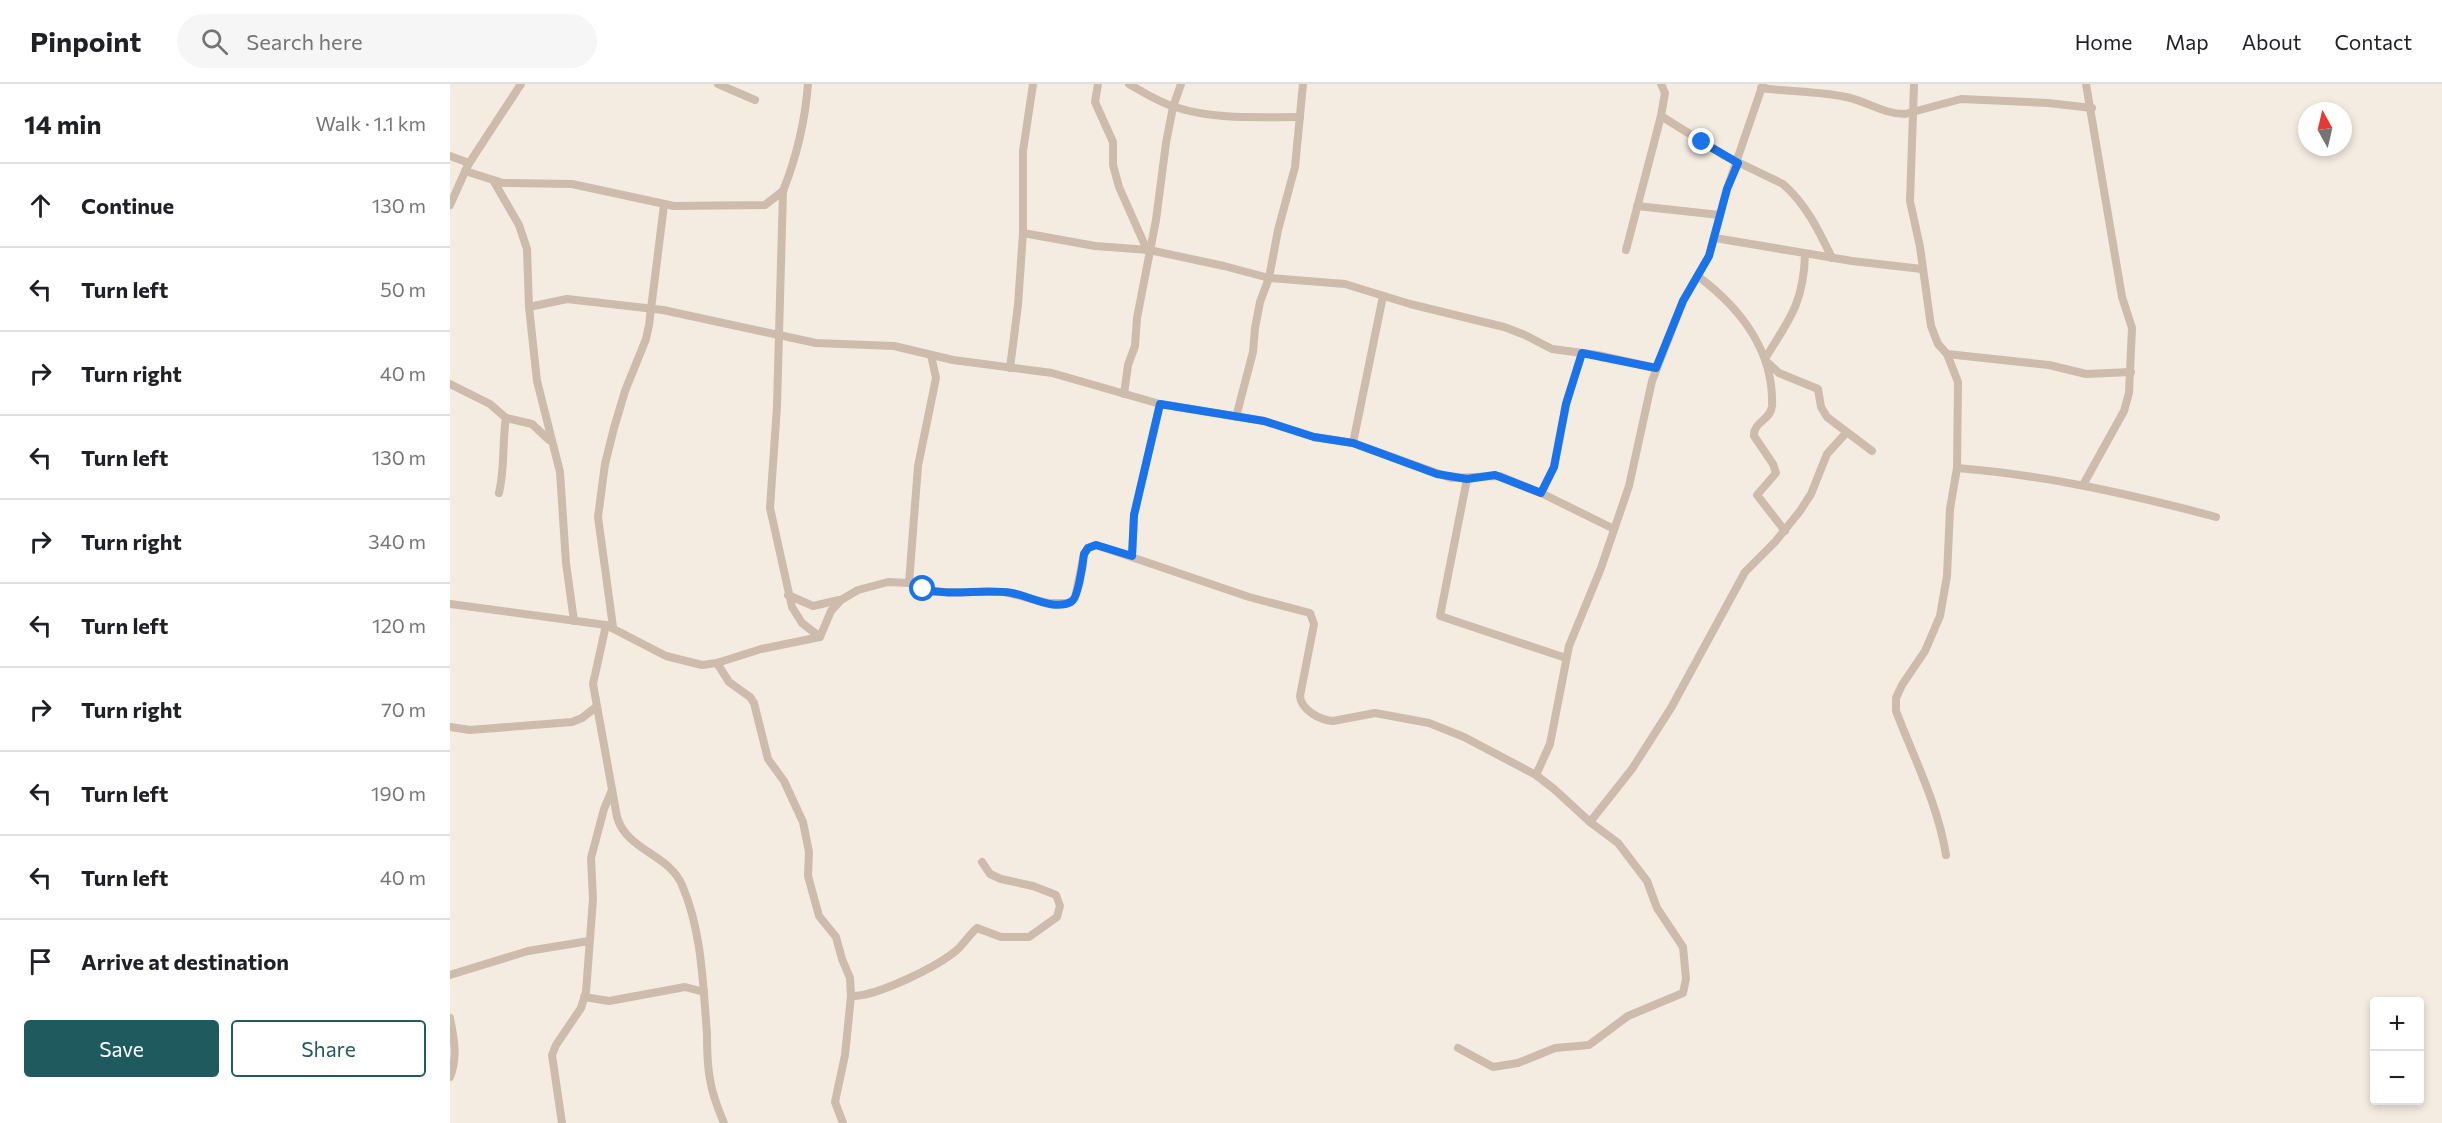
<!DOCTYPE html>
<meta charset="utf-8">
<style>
:root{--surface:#fff;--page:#f6f6f6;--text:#202124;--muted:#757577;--line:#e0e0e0;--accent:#1f5a5e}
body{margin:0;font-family:Commissioner,sans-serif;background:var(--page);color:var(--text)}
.controls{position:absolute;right:18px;bottom:18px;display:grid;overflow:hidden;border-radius:6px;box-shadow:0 3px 9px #0003}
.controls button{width:54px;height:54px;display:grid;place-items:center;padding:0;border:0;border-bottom:2px solid var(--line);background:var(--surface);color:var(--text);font:30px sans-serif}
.compass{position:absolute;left:1848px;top:18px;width:54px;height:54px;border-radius:50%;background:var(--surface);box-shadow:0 3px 9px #0003;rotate:352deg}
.stop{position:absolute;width:18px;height:18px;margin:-14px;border:4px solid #1a73e8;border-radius:50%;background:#fff}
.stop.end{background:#1a73e8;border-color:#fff;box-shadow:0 2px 6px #0008}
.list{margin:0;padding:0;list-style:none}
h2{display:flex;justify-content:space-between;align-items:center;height:78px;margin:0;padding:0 24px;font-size:26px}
h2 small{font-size:20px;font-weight:400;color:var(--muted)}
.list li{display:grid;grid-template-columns:39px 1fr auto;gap:18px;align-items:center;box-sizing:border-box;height:84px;padding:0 24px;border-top:2px solid var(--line)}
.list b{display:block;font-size:22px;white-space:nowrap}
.list em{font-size:20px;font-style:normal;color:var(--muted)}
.actions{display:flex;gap:12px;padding:18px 24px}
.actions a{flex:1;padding:14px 0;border:2px solid var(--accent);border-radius:6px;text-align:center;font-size:21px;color:var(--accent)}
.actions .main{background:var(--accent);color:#fff}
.icon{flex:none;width:33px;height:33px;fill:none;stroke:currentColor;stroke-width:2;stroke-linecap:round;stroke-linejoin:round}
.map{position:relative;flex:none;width:1992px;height:1039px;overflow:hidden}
header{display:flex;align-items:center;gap:36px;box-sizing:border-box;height:84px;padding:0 30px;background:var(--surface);border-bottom:2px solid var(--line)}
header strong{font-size:28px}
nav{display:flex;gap:33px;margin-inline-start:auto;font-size:21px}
.search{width:420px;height:54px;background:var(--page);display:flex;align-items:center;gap:15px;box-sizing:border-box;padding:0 21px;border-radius:33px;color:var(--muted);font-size:22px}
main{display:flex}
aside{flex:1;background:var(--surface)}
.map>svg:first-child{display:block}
</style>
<header>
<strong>Pinpoint</strong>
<div class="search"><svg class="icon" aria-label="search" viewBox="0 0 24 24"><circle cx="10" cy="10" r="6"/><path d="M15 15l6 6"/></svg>Search here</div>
<nav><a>Home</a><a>Map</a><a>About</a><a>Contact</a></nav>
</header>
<main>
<aside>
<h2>14 min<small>Walk · 1.1 km</small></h2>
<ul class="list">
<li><svg class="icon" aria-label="ahead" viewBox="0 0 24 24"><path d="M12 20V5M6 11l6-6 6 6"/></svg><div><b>Continue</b></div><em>130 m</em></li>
<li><svg class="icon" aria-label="left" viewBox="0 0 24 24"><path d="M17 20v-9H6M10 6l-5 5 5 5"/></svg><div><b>Turn left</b></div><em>50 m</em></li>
<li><svg class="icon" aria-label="right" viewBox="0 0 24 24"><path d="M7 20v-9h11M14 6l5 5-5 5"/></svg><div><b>Turn right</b></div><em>40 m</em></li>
<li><svg class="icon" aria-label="left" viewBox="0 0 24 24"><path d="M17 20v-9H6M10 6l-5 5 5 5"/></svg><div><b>Turn left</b></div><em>130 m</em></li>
<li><svg class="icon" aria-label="right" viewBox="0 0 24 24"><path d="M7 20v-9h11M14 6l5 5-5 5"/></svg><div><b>Turn right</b></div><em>340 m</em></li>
<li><svg class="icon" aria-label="left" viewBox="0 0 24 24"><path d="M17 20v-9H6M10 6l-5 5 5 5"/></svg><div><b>Turn left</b></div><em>120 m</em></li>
<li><svg class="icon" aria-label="right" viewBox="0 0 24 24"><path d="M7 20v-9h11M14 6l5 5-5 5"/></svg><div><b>Turn right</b></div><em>70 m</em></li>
<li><svg class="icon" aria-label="left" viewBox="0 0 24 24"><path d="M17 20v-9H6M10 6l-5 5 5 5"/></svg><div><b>Turn left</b></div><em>190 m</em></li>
<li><svg class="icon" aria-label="left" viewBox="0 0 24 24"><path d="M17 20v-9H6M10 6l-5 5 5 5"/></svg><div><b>Turn left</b></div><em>40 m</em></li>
<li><svg class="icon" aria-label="arrive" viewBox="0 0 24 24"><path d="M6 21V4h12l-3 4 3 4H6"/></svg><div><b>Arrive at destination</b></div></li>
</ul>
<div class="actions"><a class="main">Save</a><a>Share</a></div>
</aside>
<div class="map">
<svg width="1992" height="1039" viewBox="0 0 1992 1039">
<rect width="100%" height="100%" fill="#f4ebe1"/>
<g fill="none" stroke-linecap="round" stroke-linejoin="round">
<g stroke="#cdbbac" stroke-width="8">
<path d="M 268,0 L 305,16"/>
<path d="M 358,0 C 355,38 347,72 333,107 L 327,322 L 320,424 L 342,523 L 352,539 L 370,553"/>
<path d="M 648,0 L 645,18 L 663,58 L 663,81 L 669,103 L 697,166"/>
<path d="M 679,0 C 693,8 708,18 725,23 C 765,36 808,33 850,33"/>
<path d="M 1464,0 L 1460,117 L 1470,163 L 1481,242 L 1488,260 L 1497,270 L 1508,298 L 1507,384 L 1500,425 L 1497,492 L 1490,532 L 1475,567 L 1452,601 L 1446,614 L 1446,627 C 1464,674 1488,721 1496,771"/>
<path d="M 1311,4 C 1340,8 1368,7 1396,13 C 1417,17 1433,30 1455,30 L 1511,15 L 1598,19 L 1642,24"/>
<path d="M 1211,32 L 1275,72 L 1333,100 C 1356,120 1369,147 1382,174"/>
<path d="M 0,72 L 19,79"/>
<path d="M 15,87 L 53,99 L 122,100 L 224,122 L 315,121 L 333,107"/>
<path d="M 43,96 L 69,141 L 77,165 L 79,223 L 87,297 L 110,388 L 116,479 L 124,537"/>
<path d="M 0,121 L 18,81 L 71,0"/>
<path d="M 1187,122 L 1270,131"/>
<path d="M 573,149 L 645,162 L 699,166 L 774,182 L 819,194 L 895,200 L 960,220 L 1054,243 L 1075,251 L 1102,265 L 1148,271 L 1206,284"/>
<path d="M 1265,154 L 1402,177 L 1472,185"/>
<path d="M 1176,166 L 1211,32 L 1215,9 L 1211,0"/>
<path d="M 1249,193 C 1290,224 1324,267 1322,322 C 1321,336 1303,338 1304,352 L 1323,380 L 1326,389 L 1307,411 L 1335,447"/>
<path d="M 79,223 L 117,215 L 213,226 L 366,259 L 444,262 L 503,276 L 602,289 L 710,320 L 814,337 L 864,353 L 903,359 L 1001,394 L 1050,392 L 1091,409 L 1164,445"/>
<path d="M 1497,270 L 1599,281 L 1636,290 L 1681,288"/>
<path d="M 1316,273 C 1340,235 1354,217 1355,170"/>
<path d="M 1317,278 L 1329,289 L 1368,305 L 1371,323 L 1377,333 L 1422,367"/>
<path d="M 560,284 L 568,221 L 573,149 L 573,67 L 583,0"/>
<path d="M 0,300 L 40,320 L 56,334 L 82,340 L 99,356"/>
<path d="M 674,310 L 678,281 L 685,262 L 687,234 L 706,136 L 716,59 L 723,23 L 731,0"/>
<path d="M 786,333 L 803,268 L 805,244 L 810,218 L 819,194 L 828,146 L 845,83 L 853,0"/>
<path d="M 903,359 L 933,212"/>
<path d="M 1507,384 C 1595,391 1680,410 1766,433"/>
<path d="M 1017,395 L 990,532 L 1116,574"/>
<path d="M 1633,401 L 1674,327 L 1679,309 L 1682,244 L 1672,213 L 1636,0"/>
<path d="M 49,409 C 55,384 52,359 56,334"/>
<path d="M 1091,409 L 1104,383 L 1116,320 L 1132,269"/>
<path d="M 682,472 L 684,431 L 710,320"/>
<path d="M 459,499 L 468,382 L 486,294 L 481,271"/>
<path d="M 338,511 L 363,522 L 389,516"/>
<path d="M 0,520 L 156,541 L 216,572 L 252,581 L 267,579 L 311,565 L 370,553 L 381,527 L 391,516 L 408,506 L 438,498 L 459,499 L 484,508 L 554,508 L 598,519 L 618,519 L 625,514 L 634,470 L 638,464 L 646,461 L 799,513 L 860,529 L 864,540 L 850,612 C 851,626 870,636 883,637 L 925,629 L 979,639 L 1014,653 L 1086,691 L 1104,705 L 1140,738 L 1168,759 L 1197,797 L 1207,824 L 1233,863 L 1236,895 L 1233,909 L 1178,932 L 1139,961 L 1105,964 L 1068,979 L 1043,983 L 1008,964"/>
<path d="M 156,541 L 143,600 L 167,733 C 177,767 219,770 232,801 C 252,847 253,901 257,950 C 257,965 257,980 260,995 C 262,1010 268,1025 274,1039"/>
<path d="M 163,543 L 148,433 L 155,380 L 164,344 L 175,307 L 196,255 L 199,241 L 214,121"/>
<path d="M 267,579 L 279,598 L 300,613 L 304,619 L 318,675 L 334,697 L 353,738 L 359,768 L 358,792 L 369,832 L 386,853 L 392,875 L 400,894 L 401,912 L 395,971 L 385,1018 L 393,1039"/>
<path d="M 0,643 L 20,646 L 122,638 L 132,634 L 146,623"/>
<path d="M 1086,691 L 1100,660 L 1119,562 L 1151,484 L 1179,402 L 1202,297 L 1233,217 L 1259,172 L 1277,105 L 1313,0"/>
<path d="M 1140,738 L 1182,685 L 1221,624 L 1295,488 L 1325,458 L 1350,427 L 1361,410 L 1377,370 L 1396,349"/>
<path d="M 0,891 L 78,867 L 139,857"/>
<path d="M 401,912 C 426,913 489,882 508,865 C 515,858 520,850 527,844 L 551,853 L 579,853 L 607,833 L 610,822 L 606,811 L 583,802 L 551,795 L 540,790 L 532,778"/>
<path d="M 134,913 L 159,917 L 235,903 L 254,908"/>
<path d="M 0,934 C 4,955 8,973 0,993"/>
<path d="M 112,1039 L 102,971 L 106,961 L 131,924 L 136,908 L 143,815 L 141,774 L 154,725 L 162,706"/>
</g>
</g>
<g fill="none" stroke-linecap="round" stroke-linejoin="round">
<path stroke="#1a73e8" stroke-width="8" d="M 473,505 C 503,513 532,504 562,509 C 579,512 604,527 621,518 C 628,515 633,479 634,470 L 638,464 L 646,461 L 682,472 L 684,431 L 710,320 L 814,337 L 864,353 L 903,359 L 987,390 L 1017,395 L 1045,391 L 1091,409 L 1104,383 L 1116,320 L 1132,269 L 1206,284 L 1233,217 L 1259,172 L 1277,105 L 1288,79 L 1252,58"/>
</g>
</svg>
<div class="controls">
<button>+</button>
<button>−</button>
</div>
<svg class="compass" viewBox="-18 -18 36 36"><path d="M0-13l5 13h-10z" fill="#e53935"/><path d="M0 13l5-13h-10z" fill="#757577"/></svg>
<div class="stop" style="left:473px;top:505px"></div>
<div class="stop end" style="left:1252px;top:58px"></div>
</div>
</main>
